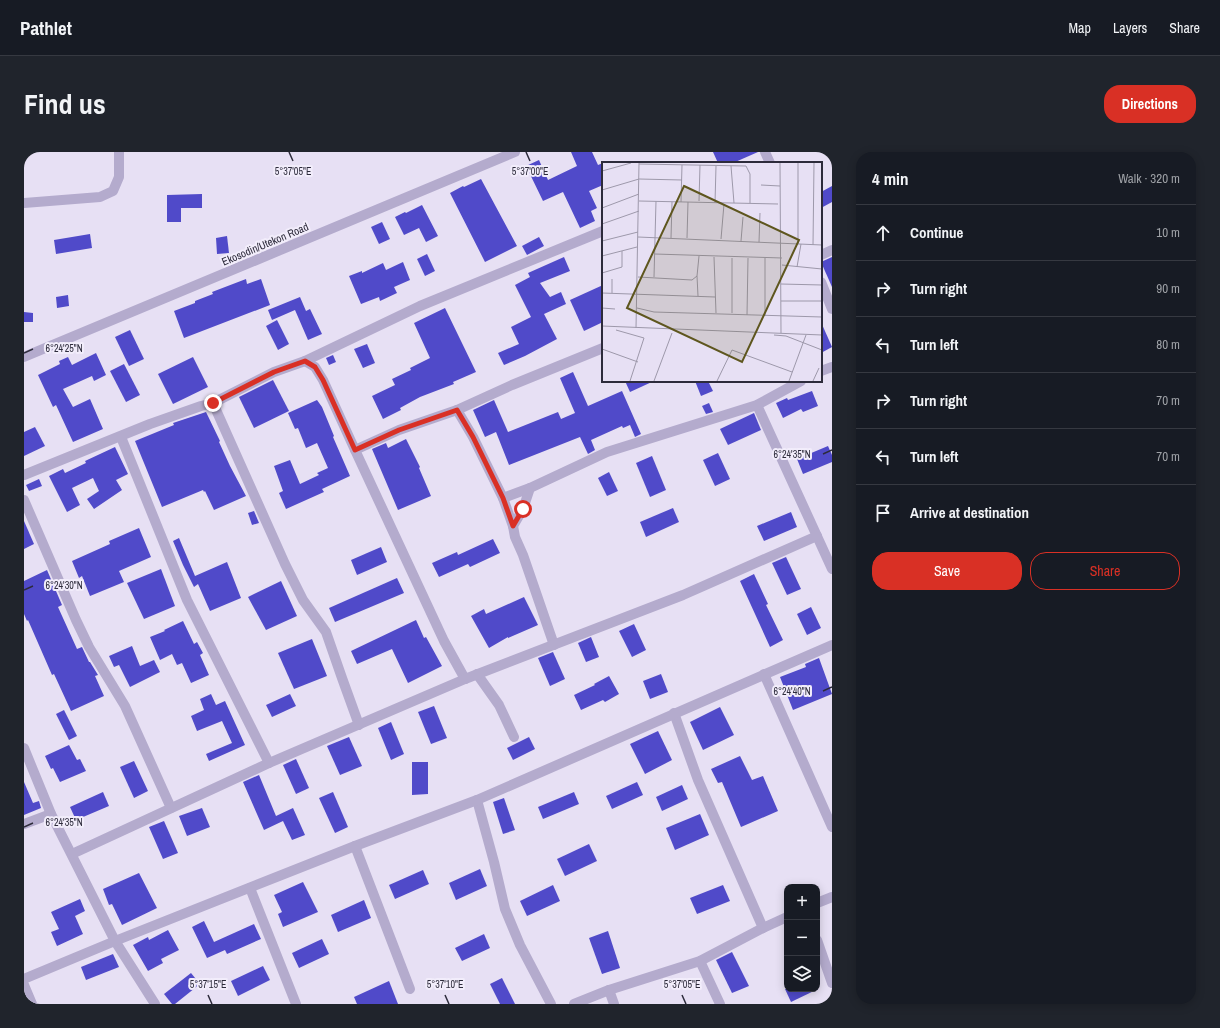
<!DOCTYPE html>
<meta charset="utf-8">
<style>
:root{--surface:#171b24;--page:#20242c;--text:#f1f3f6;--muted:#9ea1a6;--line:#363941;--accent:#d93025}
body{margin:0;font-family:"Archivo Narrow",sans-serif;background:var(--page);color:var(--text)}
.controls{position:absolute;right:12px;bottom:12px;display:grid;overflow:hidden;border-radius:8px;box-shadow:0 2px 10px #0003}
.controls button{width:36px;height:36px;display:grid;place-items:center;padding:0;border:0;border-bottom:1px solid var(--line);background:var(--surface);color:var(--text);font:20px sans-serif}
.stop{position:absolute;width:12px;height:12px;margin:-9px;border:3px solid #d93025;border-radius:50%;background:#fff}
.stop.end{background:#d93025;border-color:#fff;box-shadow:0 1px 4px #0008}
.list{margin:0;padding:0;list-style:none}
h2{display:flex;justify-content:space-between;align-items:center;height:52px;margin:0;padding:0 16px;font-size:17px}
h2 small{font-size:13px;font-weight:400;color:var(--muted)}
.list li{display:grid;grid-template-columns:26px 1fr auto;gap:12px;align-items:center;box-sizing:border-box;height:56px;padding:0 16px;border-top:1px solid var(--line)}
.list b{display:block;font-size:15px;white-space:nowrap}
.list em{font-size:13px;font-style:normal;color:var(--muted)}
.actions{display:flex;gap:8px;padding:12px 16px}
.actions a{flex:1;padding:9px 0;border:1px solid var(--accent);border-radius:16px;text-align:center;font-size:14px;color:var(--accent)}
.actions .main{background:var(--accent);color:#fff}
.icon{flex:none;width:22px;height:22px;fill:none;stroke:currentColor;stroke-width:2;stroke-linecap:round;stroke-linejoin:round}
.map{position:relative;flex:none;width:808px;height:852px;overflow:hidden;border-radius:16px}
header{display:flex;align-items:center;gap:24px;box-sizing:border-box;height:56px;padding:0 20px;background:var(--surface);border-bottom:1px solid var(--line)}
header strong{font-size:19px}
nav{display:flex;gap:22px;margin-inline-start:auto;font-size:14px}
.intro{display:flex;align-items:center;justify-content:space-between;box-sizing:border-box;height:96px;padding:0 24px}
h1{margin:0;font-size:28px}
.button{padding:10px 18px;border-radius:16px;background:var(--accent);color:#fff;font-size:14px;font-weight:700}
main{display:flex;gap:24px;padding:0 24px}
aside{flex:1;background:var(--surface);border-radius:16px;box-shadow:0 2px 10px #0003}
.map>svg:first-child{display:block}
</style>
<header>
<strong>Pathlet</strong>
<nav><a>Map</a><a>Layers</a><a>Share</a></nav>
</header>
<div class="intro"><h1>Find us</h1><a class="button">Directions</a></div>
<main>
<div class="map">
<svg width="808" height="852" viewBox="0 0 808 852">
<rect width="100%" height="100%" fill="#e7e0f4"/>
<g fill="#504ac9">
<path d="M 547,0 L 568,0 L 574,13 L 579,11 L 579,33 L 565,39 L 573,56 L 567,59 L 571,69 L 556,76 L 539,40 L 519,49 L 502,14 L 515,8 L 524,28 L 553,14 Z"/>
<path d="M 689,0 L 734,0 L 709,11 L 694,11 Z"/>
<path d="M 457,27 L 493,94 L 461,110 L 426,41 L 439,34 L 440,35 Z"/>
<path d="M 808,34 L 808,50 L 797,56 L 797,40 Z"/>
<path d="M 178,42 L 178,56 L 157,56 L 157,70 L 143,70 L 143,43 Z"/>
<path d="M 398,53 L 414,84 L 402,90 L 395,76 L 380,83 L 371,65 L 381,60 L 382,61 Z"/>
<path d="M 358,70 L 366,87 L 355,92 L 347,75 Z"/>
<path d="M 66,82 L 68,96 L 32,102 L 30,88 Z"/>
<path d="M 203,84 L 205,101 L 193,102 L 192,86 Z"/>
<path d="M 515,85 L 520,94 L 503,103 L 498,94 Z"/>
<path d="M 403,102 L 411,119 L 401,124 L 393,107 Z"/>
<path d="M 540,105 L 546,119 L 516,131 L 526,145 L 537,140 L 542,152 L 520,162 L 533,187 L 501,204 L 480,213 L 474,201 L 495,192 L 487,175 L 507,165 L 491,133 L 506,125 L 504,121 Z"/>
<path d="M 808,105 L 808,135 L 797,110 Z"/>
<path d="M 379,110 L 386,128 L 370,135 L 373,141 L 356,149 L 355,145 L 337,152 L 325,124 L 338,119 L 338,121 L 359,111 L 362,118 Z"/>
<path d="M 222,127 L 223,132 L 237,127 L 246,153 L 160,186 L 150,159 L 171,151 L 171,149 L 189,142 L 188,140 Z"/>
<path d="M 579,133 L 579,170 L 560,179 L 546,148 Z"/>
<path d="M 44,143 L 45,154 L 33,156 L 32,145 Z"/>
<path d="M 276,145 L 282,159 L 286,157 L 298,182 L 284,188 L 271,158 L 248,168 L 244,158 Z"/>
<path d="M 421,156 L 452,220 L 429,230 L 430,232 L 396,245 L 376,256 L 377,258 L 359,267 L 348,244 L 371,233 L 368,227 L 387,218 L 386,216 L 406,206 L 390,171 Z"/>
<path d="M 0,160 L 9,161 L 9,170 L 0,170 Z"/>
<path d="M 253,168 L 265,192 L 254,198 L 242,174 Z"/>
<path d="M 797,170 L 808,195 L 797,201 Z"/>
<path d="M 106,178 L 120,207 L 105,214 L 91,185 Z"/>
<path d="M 343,192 L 351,211 L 339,216 L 330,197 Z"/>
<path d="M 72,201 L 82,223 L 70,229 L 68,224 L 39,237 L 49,255 L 66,247 L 79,277 L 49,290 L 32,253 L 29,255 L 14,223 L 36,212 L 35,209 L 44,205 L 48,213 Z"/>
<path d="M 309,203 L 312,210 L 305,213 L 302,206 Z"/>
<path d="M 169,205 L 184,235 L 149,252 L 134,222 Z"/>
<path d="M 100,212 L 116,243 L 102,250 L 86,219 Z"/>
<path d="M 549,220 L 564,254 L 598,239 L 617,282 L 611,285 L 606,273 L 599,276 L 598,274 L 567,288 L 571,298 L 564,302 L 556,285 L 485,313 L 472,280 L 461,285 L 449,258 L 470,248 L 484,280 L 534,260 L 537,267 L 551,261 L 536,226 Z"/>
<path d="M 249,228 L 265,259 L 230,276 L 215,245 Z"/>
<path d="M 601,229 L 630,229 L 606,240 Z"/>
<path d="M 671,229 L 684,229 L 689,239 L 677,244 Z"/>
<path d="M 788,239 L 794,254 L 779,260 L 777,257 L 759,266 L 752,251 L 763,246 L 764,248 Z"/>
<path d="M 293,248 L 298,255 L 310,284 L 309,285 L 326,324 L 298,337 L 300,340 L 262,357 L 255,341 L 259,339 L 250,314 L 266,308 L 276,332 L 295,323 L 293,321 L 304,316 L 293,291 L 282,296 L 274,276 L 271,277 L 264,261 Z"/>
<path d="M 685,251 L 689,260 L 682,262 L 678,254 Z"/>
<path d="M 182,260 L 196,289 L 195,290 L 206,314 L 222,344 L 190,358 L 181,339 L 180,340 L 179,338 L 138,355 L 111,289 L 150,273 L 149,271 Z"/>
<path d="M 730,261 L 737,278 L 704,293 L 696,277 Z"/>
<path d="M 11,275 L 21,294 L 0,304 L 0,280 Z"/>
<path d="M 382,287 L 396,315 L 395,316 L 407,344 L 374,358 L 348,297 L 362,291 L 364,296 Z"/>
<path d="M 804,294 L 808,303 L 808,310 L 779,322 L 773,307 Z"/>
<path d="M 91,295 L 104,322 L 92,328 L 98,338 L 70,357 L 63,347 L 75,339 L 69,326 L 48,336 L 56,353 L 43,360 L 25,324 L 39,317 L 41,321 L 62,311 L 61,309 Z"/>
<path d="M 694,301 L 706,327 L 691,334 L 679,308 Z"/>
<path d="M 628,304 L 642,338 L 626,345 L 612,311 Z"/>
<path d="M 585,320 L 594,339 L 583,344 L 574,326 Z"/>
<path d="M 15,327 L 18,334 L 5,339 L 2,333 Z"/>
<path d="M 649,356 L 655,370 L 622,385 L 616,370 Z"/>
<path d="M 230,359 L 235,371 L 228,373 L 224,361 Z"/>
<path d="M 767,360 L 773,375 L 740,389 L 733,374 Z"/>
<path d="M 0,369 L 10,392 L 0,397 Z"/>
<path d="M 115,376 L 127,405 L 95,419 L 100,430 L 66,444 L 58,424 L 55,426 L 48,409 L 86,392 L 85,389 Z"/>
<path d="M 155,386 L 171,424 L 203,410 L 217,446 L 186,459 L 174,432 L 170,435 L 159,413 L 149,389 Z"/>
<path d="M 469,387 L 476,401 L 446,415 L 444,412 L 415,425 L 408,411 L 433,400 L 434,403 Z"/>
<path d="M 357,395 L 363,410 L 333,423 L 327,408 Z"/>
<path d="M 762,405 L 777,437 L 763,443 L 748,411 Z"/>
<path d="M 137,417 L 151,454 L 120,467 L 103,431 Z"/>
<path d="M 23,418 L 38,453 L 34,455 L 53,497 L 58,495 L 65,510 L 66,510 L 74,523 L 71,524 L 80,544 L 47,559 L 30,522 L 28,523 L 4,468 L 3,469 L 0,462 L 0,429 Z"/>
<path d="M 730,422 L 744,452 L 742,453 L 759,488 L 746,495 L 716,429 Z"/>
<path d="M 373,426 L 380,441 L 311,470 L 305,456 Z"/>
<path d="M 257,429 L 273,464 L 242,478 L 224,445 Z"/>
<path d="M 500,445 L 514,473 L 484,486 L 484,485 L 465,496 L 447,464 L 460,457 L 462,462 Z"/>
<path d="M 787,455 L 797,476 L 783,483 L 773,462 Z"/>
<path d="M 392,468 L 400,486 L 402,485 L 418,514 L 384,531 L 368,497 L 333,512 L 327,499 Z"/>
<path d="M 159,469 L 170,492 L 173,490 L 179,501 L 176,503 L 185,523 L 167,531 L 158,511 L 153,513 L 148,502 L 136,508 L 126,485 L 141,479 L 140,478 Z"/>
<path d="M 610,472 L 622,498 L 608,505 L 595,479 Z"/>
<path d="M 567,485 L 575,505 L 562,510 L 554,491 Z"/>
<path d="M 288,487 L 303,524 L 270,537 L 254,501 Z"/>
<path d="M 108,494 L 116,514 L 130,508 L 136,520 L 106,535 L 95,513 L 90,515 L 85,504 Z"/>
<path d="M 529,500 L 541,527 L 526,534 L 514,506 Z"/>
<path d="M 795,506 L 808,542 L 769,558 L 756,525 L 782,515 L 781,512 Z"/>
<path d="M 637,522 L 644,540 L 626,547 L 619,529 Z"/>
<path d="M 585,524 L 595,542 L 581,550 L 579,548 L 557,558 L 550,543 L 571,533 L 570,532 Z"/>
<path d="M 187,542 L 192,553 L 201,549 L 221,593 L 185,609 L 182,602 L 208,591 L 198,569 L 173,579 L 167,564 L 180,558 L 176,547 Z"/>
<path d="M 266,542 L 272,554 L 248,565 L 242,553 Z"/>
<path d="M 410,554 L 423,586 L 407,592 L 394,560 Z"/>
<path d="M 696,555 L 710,583 L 679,598 L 666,570 Z"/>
<path d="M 40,558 L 53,584 L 45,588 L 32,562 Z"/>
<path d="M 367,570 L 380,602 L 367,608 L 354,576 Z"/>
<path d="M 634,579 L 648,608 L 621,622 L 606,592 Z"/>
<path d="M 325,585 L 338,614 L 316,623 L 303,594 Z"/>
<path d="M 505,585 L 511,597 L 489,608 L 483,596 Z"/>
<path d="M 45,593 L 53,608 L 56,607 L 62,619 L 36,630 L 29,616 L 27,617 L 21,604 Z"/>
<path d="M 716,604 L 728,628 L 739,624 L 754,659 L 717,675 L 698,630 L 694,631 L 687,617 Z"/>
<path d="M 272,607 L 285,636 L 272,642 L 259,613 Z"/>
<path d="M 110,609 L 124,639 L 110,646 L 96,615 Z"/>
<path d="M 388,610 L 404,610 L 404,642 L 388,643 Z"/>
<path d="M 235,623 L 252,664 L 269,656 L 281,683 L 268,688 L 259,669 L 240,678 L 219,630 Z"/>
<path d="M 0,630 L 9,651 L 15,649 L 17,656 L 0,663 Z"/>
<path d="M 613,630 L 619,643 L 588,657 L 582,644 Z"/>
<path d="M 658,633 L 664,647 L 638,659 L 632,645 Z"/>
<path d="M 79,640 L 85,654 L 52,668 L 46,655 Z"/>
<path d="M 309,640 L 324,675 L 311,681 L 295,646 Z"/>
<path d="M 550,640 L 555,652 L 519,667 L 514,655 Z"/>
<path d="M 480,646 L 491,678 L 479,682 L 469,650 Z"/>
<path d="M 178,656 L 186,675 L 163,684 L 155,664 Z"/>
<path d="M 676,662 L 685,683 L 651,698 L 642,676 Z"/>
<path d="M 140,669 L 154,701 L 139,707 L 125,675 Z"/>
<path d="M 565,692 L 573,709 L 541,724 L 533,707 Z"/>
<path d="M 456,717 L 463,734 L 432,748 L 425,731 Z"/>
<path d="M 399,718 L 405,732 L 371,747 L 365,733 Z"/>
<path d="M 115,721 L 133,756 L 98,773 L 88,752 L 85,753 L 79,737 Z"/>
<path d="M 279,730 L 294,760 L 259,775 L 254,762 L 258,760 L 250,743 Z"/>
<path d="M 529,733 L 536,749 L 503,764 L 496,749 Z"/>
<path d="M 699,733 L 706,749 L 673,762 L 666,746 Z"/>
<path d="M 56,747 L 61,759 L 51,764 L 59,782 L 33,794 L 27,780 L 35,777 L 27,760 Z"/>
<path d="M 340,748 L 347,766 L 314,780 L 307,763 Z"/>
<path d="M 180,769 L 190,790 L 230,772 L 237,787 L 203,802 L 201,798 L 183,806 L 168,775 Z"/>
<path d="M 144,778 L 155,798 L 137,807 L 139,811 L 124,819 L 109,793 L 124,785 L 125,788 Z"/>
<path d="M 584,779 L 596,816 L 578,822 L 565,786 Z"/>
<path d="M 460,782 L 466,796 L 438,809 L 431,796 Z"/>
<path d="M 298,787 L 305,802 L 275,816 L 268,801 Z"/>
<path d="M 708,800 L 725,834 L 708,841 L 692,808 Z"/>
<path d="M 89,802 L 95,815 L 62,828 L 57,815 Z"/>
<path d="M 239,814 L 246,828 L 214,844 L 207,829 Z"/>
<path d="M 167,821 L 176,832 L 151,852 L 148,852 L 140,842 Z"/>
<path d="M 478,826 L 491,852 L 476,852 L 466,832 Z"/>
<path d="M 365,829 L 374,852 L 333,852 L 330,845 Z"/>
<path d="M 761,837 L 794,837 L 767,850 Z"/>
</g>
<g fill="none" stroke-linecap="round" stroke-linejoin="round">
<g stroke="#b4abcd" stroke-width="10">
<path d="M 741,0 L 746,11"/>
<path d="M 0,51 L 76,45 L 89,39 L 95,25 L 95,0"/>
<path d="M 797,103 L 808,98"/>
<path d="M 797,130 L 808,157"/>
<path d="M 0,205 L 491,0"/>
<path d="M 281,209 L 291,215 L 299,228 L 331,298 L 420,489 L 441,527"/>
<path d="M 797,219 L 808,215"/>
<path d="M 189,251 L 261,412 L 279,448 L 302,480 L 318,526 L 335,573"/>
<path d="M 733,253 L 808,417"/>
<path d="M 433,258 L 449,285 L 479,346 L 489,374"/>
<path d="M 97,285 L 163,448 L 245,611"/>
<path d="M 331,298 L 375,278 L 433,258 L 488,233 L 579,196"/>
<path d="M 0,323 L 126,272 L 177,254 L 189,251 L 250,220 L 281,209 L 396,154 L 579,79"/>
<path d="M 479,346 L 506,336"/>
<path d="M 0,348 L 52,468 L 65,495 L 101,554 L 147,656"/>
<path d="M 530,493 L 499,403 L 491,385 L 489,374 L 499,357 L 506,336 L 583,300 L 733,253 L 777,229"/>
<path d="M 453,522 L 475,553 L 490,585"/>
<path d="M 740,522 L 808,675"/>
<path d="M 650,561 L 674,628 L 739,776"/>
<path d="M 0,596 L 27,662 L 91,789 L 131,852"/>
<path d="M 453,648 L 470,710 L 481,757 L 496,793 L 527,852"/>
<path d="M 0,672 L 27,662"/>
<path d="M 331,694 L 386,837"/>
<path d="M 48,702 L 245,611 L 441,527 L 659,443 L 793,384"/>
<path d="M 226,736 L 272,852"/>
<path d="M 793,751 L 808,745"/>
<path d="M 793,788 L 808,831"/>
<path d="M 676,809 L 696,852"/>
<path d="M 0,827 L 91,789 L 331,694 L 453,648 L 808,493"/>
<path d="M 0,833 L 8,852"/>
<path d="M 585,838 L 590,852"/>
<path d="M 550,852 L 585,838 L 676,809 L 739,776 L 763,765"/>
</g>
</g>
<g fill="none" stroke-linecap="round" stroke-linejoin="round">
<path stroke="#d93025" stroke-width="5" d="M 189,251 L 250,220 L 281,209 L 291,215 L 299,228 L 331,298 L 375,278 L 433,258 L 449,285 L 479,346 L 489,374 L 499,357"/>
</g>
<path fill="none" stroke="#2d2b3b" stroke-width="1.5" d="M 265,0 L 269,9M 502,0 L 506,9M 0,201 L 9,197M 799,302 L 808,298M 0,438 L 9,434M 799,539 L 808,535M 0,675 L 9,671M 184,843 L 188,852M 421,843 L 425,852M 658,843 L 662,852"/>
<g text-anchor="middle" stroke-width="4" stroke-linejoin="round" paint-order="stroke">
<g font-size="11" fill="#2d2b3b" stroke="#f2edfb">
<text transform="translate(241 92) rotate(-23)" y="4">Ekosodin/Utekon Road</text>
</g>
</g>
<g transform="translate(578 10)">
<rect width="220" height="220" fill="#e7e0f4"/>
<path fill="none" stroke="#9d98aa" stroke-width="1" d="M 178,1 L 179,171M 37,2 L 144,4 L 148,12 L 148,41M 129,4 L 132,41M 0,9 L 29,1M 159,23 L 178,24M 0,28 L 37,17 L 80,18M 37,39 L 176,42M 97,39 L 98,3M 79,40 L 80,3M 113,41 L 114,4M 0,46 L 37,32M 0,62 L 37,49M 36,75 L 220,83M 69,76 L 70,40M 85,76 L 86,40M 119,77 L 122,42M 0,79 L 36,70M 139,79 L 141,55M 157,80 L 158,51M 196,82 L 196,1M 211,83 L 212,1M 53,92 L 180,96M 0,94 L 35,85M 112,95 L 114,151M 163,96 L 163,154M 180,103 L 220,107M 195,105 L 199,82M 0,111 L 20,105 L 20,89M 95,114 L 96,134M 36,115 L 90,118 L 95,114 L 97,94M 52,115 L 54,39M 179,122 L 220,123M 0,131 L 113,135M 10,131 L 10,117M 179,139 L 220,139M 0,146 L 13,147M 35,146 L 52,150 L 220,155M 130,151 L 130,96M 145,153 L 146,96M 0,164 L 220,173M 34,166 L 37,1M 14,168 L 42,176 L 28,219M 172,173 L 184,174 L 220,188M 0,187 L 36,200M 52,219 L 70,171M 115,219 L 130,188 L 190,210M 187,219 L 204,173M 211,219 L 217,206"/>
<path fill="#5e561e" fill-opacity="0.15" stroke="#5e561e" stroke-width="2" d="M 82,24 L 197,78 L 140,200 L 25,146 Z"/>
<rect width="220" height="220" fill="none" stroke="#2d2b3b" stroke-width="2"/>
</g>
<g font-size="10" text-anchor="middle" fill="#2d2b3b" stroke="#f2edfb" stroke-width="4" stroke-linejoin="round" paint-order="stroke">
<text x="269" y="23">5°37'05"E</text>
<text x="506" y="23">5°37'00"E</text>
<text x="40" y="200">6°24'25"N</text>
<text x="768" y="306">6°24'35"N</text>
<text x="40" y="437">6°24'30"N</text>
<text x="768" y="543">6°24'40"N</text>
<text x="40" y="674">6°24'35"N</text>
<text x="184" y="836">5°37'15"E</text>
<text x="421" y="836">5°37'10"E</text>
<text x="658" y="836">5°37'05"E</text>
</g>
</svg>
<div class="controls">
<button>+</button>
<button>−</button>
<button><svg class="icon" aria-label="layers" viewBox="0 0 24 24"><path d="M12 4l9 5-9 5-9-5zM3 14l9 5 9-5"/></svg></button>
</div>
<div class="stop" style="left:499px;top:357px"></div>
<div class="stop end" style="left:189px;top:251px"></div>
</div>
<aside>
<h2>4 min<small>Walk · 320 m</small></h2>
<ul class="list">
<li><svg class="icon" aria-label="ahead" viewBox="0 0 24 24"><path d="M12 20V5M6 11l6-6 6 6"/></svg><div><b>Continue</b></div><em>10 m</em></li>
<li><svg class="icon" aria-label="right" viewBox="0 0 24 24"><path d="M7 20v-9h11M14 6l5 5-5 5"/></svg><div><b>Turn right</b></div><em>90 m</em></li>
<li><svg class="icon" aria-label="left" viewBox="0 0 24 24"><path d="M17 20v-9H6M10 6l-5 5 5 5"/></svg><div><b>Turn left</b></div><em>80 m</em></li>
<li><svg class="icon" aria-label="right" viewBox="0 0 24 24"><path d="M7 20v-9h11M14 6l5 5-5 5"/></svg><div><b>Turn right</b></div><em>70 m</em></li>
<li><svg class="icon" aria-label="left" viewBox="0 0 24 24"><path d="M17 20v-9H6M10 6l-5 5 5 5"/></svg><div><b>Turn left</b></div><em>70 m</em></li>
<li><svg class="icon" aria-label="arrive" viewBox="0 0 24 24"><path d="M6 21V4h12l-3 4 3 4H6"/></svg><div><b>Arrive at destination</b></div></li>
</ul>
<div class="actions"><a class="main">Save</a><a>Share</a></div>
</aside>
</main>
